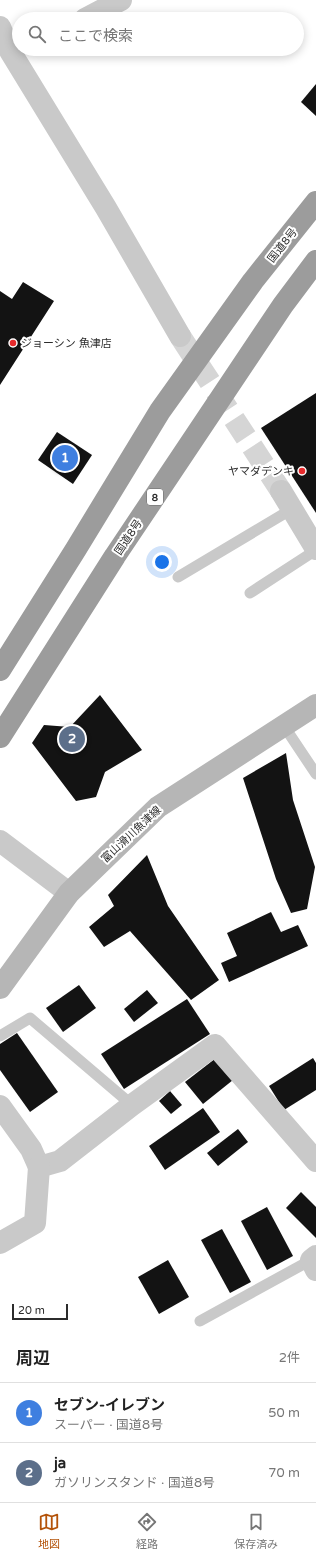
<!DOCTYPE html>
<html lang="ja">
<meta charset="utf-8">
<style>
:root{--surface:#fff;--page:#f6f6f6;--text:#222;--muted:#767676;--line:#e0e0e0;--accent:#b45309}
body{margin:0;font-family:"Varela Round","Noto Sans JP",sans-serif;background:var(--page);color:var(--text)}
.scale{position:absolute;left:12px;bottom:10px;width:56px;box-sizing:border-box;padding-left:4px;border:2px solid #2c2c2c;border-top:0;font-size:11px;line-height:14px;white-space:nowrap;color:#2c2c2c;-webkit-text-stroke:3px #fff;paint-order:stroke}
.you{position:absolute;left:162px;top:562px;width:14px;height:14px;margin:-10px;border:3px solid #fff;border-radius:50%;background:#1a73e8;box-shadow:0 0 0 6px #1a73e833}
.badge{display:grid;place-items:center;width:26px;height:26px;border-radius:50%;background:var(--accent);color:#fff;font-size:13px;font-weight:700}
.pin{position:absolute;translate:-50% -50%;border:2px solid #fff;box-shadow:0 1px 4px #0006}
.list{margin:0;padding:0;list-style:none}
h2{display:flex;justify-content:space-between;align-items:center;height:52px;margin:0;padding:0 16px;font-size:17px}
h2 small{font-size:13px;font-weight:400;color:var(--muted)}
.list li{display:grid;grid-template-columns:26px 1fr auto;gap:12px;align-items:center;box-sizing:border-box;height:60px;padding:0 16px;border-top:1px solid var(--line)}
.list b{display:block;font-size:15px;white-space:nowrap}
.list p{margin:0;font-size:13px;white-space:nowrap;color:var(--muted)}
.list em{font-size:13px;font-style:normal;color:var(--muted)}
.icon{flex:none;width:22px;height:22px;fill:none;stroke:currentColor;stroke-width:2;stroke-linecap:round;stroke-linejoin:round}
.map{position:relative;flex:none;width:316px;height:1330px;overflow:hidden}
.search{position:absolute;background:var(--surface);box-shadow:0 2px 10px #0003;left:12px;right:12px;top:12px;height:44px;display:flex;align-items:center;gap:10px;box-sizing:border-box;padding:0 14px;border-radius:22px;color:var(--muted);font-size:15px}
.sheet{height:172px;background:var(--surface)}
nav{display:flex;justify-content:space-around;align-items:center;box-sizing:border-box;height:56px;border-top:1px solid var(--line);background:var(--surface);font-size:11px;color:var(--muted)}
nav a{display:grid;justify-items:center;gap:2px}
nav .on{color:var(--accent)}
.map>svg:first-child{display:block}
</style>
<div class="map">
<svg width="316" height="1330" viewBox="0 0 316 1330">
<rect width="100%" height="100%" fill="#fff"/>
<g fill="#131313">
<path d="M 316,84 L 316,116 L 301,102 Z"/>
<path d="M 23,282 L 54,301 L 0,385 L 0,291 L 12,299 Z"/>
<path d="M 316,393 L 316,513 L 261,428 Z"/>
<path d="M 57,432 L 92,455 L 73,484 L 38,460 Z"/>
<path d="M 100,695 L 142,750 L 105,772 L 96,797 L 76,801 L 32,743 L 44,725 L 70,727 Z"/>
<path d="M 286,753 L 293,800 L 315,867 L 307,909 L 291,913 L 276,879 L 243,778 Z"/>
<path d="M 147,855 L 168,906 L 219,980 L 191,1000 L 130,931 L 104,947 L 89,927 L 114,906 L 108,895 Z"/>
<path d="M 271,912 L 281,932 L 298,925 L 308,946 L 229,982 L 221,963 L 237,956 L 227,933 Z"/>
<path d="M 79,985 L 96,1008 L 63,1032 L 46,1008 Z"/>
<path d="M 147,990 L 158,1003 L 134,1022 L 124,1009 Z"/>
<path d="M 187,999 L 210,1034 L 124,1089 L 101,1054 Z"/>
<path d="M 17,1033 L 58,1092 L 30,1112 L 0,1070 L 0,1044 Z"/>
<path d="M 216,1058 L 233,1080 L 203,1104 L 185,1082 Z"/>
<path d="M 313,1058 L 316,1063 L 316,1090 L 284,1110 L 269,1086 Z"/>
<path d="M 170,1091 L 182,1105 L 171,1114 L 159,1101 Z"/>
<path d="M 203,1108 L 220,1132 L 165,1170 L 149,1146 Z"/>
<path d="M 238,1129 L 248,1142 L 218,1166 L 207,1153 Z"/>
<path d="M 301,1192 L 316,1207 L 316,1238 L 286,1208 Z"/>
<path d="M 267,1207 L 293,1256 L 267,1270 L 241,1221 Z"/>
<path d="M 222,1229 L 251,1282 L 230,1293 L 201,1240 Z"/>
<path d="M 168,1260 L 189,1297 L 159,1314 L 138,1277 Z"/>
</g>
<g fill="none" stroke-linecap="round" stroke-linejoin="round">
<path stroke="#d5d5d5" stroke-width="22" stroke-dasharray="22 11" stroke-linecap="butt" d="M 180,336 L 281,491"/>
<g stroke="#c9c9c9" stroke-width="11">
<path d="M 178,577 L 292,509"/>
<path d="M 250,593 L 316,550"/>
<path d="M 284,726 L 316,774"/>
<path d="M 0,1036 L 30,1018 L 132,1105"/>
<path d="M 200,1321 L 311,1260"/>
</g>
<g stroke="#c9c9c9" stroke-width="22">
<path d="M 85,19 L 121,0"/>
<path d="M 0,27 L 10,51 L 106,208 L 180,336"/>
<path d="M 281,491 L 316,549"/>
<path d="M 0,841 L 69,893"/>
<path d="M 0,1106 L 31,1149 L 39,1167 L 60,1161 L 132,1105 L 215,1045 L 316,1161"/>
<path d="M 0,1243 L 35,1223 L 39,1167"/>
<path d="M 316,1256 L 311,1260 L 316,1270"/>
</g>
<path stroke="#b6b6b6" stroke-width="22" d="M 0,988 L 69,893 L 158,807 L 316,705"/>
<g stroke="#9c9c9c" stroke-width="22">
<path d="M 0,670 L 76,549 L 160,411 L 253,281 L 316,202"/>
<path d="M 0,737 L 115,556 L 283,305 L 316,261"/>
</g>
</g>
<g fill="#e72a2c" stroke="#fff" stroke-width="1.5">
<circle cx="13" cy="343" r="4"/>
<circle cx="302" cy="471" r="4"/>
</g>
<g text-anchor="middle" stroke-width="4" stroke-linejoin="round" paint-order="stroke">
<rect fill="#fff" stroke="#6b6b6b" stroke-width="1" x="147" y="489" width="16" height="16" rx="3"/>
<g font-size="10" font-weight="bold" fill="#2c2c2c">
<text x="155" y="501">8</text>
</g>
<g font-size="11" fill="#2c2c2c" stroke="#fff">
<text transform="translate(282 245) rotate(-52)" y="4">国道8号</text>
<text transform="translate(128 537) rotate(-56)" y="4">国道8号</text>
<text transform="translate(131 834) rotate(-43)" y="4">富山滑川魚津線</text>
</g>
<g font-size="11" fill="#2c2c2c" stroke="#fff" text-anchor="start">
<text x="21" y="347">ジョーシン 魚津店</text>
<text x="294" y="475" text-anchor="end">ヤマダデンキ</text>
</g>
</g>
</svg>
<div class="scale">20 m</div>
<div class="you"></div>
<div class="pin badge" style="left:65px;top:458px;background:#3f7fe0">1</div>
<div class="pin badge" style="left:72px;top:739px;background:#5c6f8a">2</div>
<div class="search"><svg class="icon" aria-label="search" viewBox="0 0 24 24"><circle cx="10" cy="10" r="6"/><path d="M15 15l6 6"/></svg>ここで検索</div>
</div>
<section class="sheet">
<h2>周辺<small>2件</small></h2>
<ul class="list">
<li><span class="badge" style="background:#3f7fe0">1</span><div><b>セブン-イレブン</b><p>スーパー · 国道8号</p></div><em>50 m</em></li>
<li><span class="badge" style="background:#5c6f8a">2</span><div><b>ja</b><p>ガソリンスタンド · 国道8号</p></div><em>70 m</em></li>
</ul>
</section>
<nav>
<a class="on"><svg class="icon" aria-label="map" viewBox="0 0 24 24"><path d="M3 6l6-2 6 2 6-2v14l-6 2-6-2-6 2zM9 4v14M15 6v14"/></svg>地図</a>
<a><svg class="icon" aria-label="directions" viewBox="0 0 24 24"><path d="M12 3l9 9-9 9-9-9zM9 14v-3h6M13 9l2 2-2 2"/></svg>経路</a>
<a><svg class="icon" aria-label="saved" viewBox="0 0 24 24"><path d="M7 4h10v16l-5-4-5 4z"/></svg>保存済み</a>
</nav>
